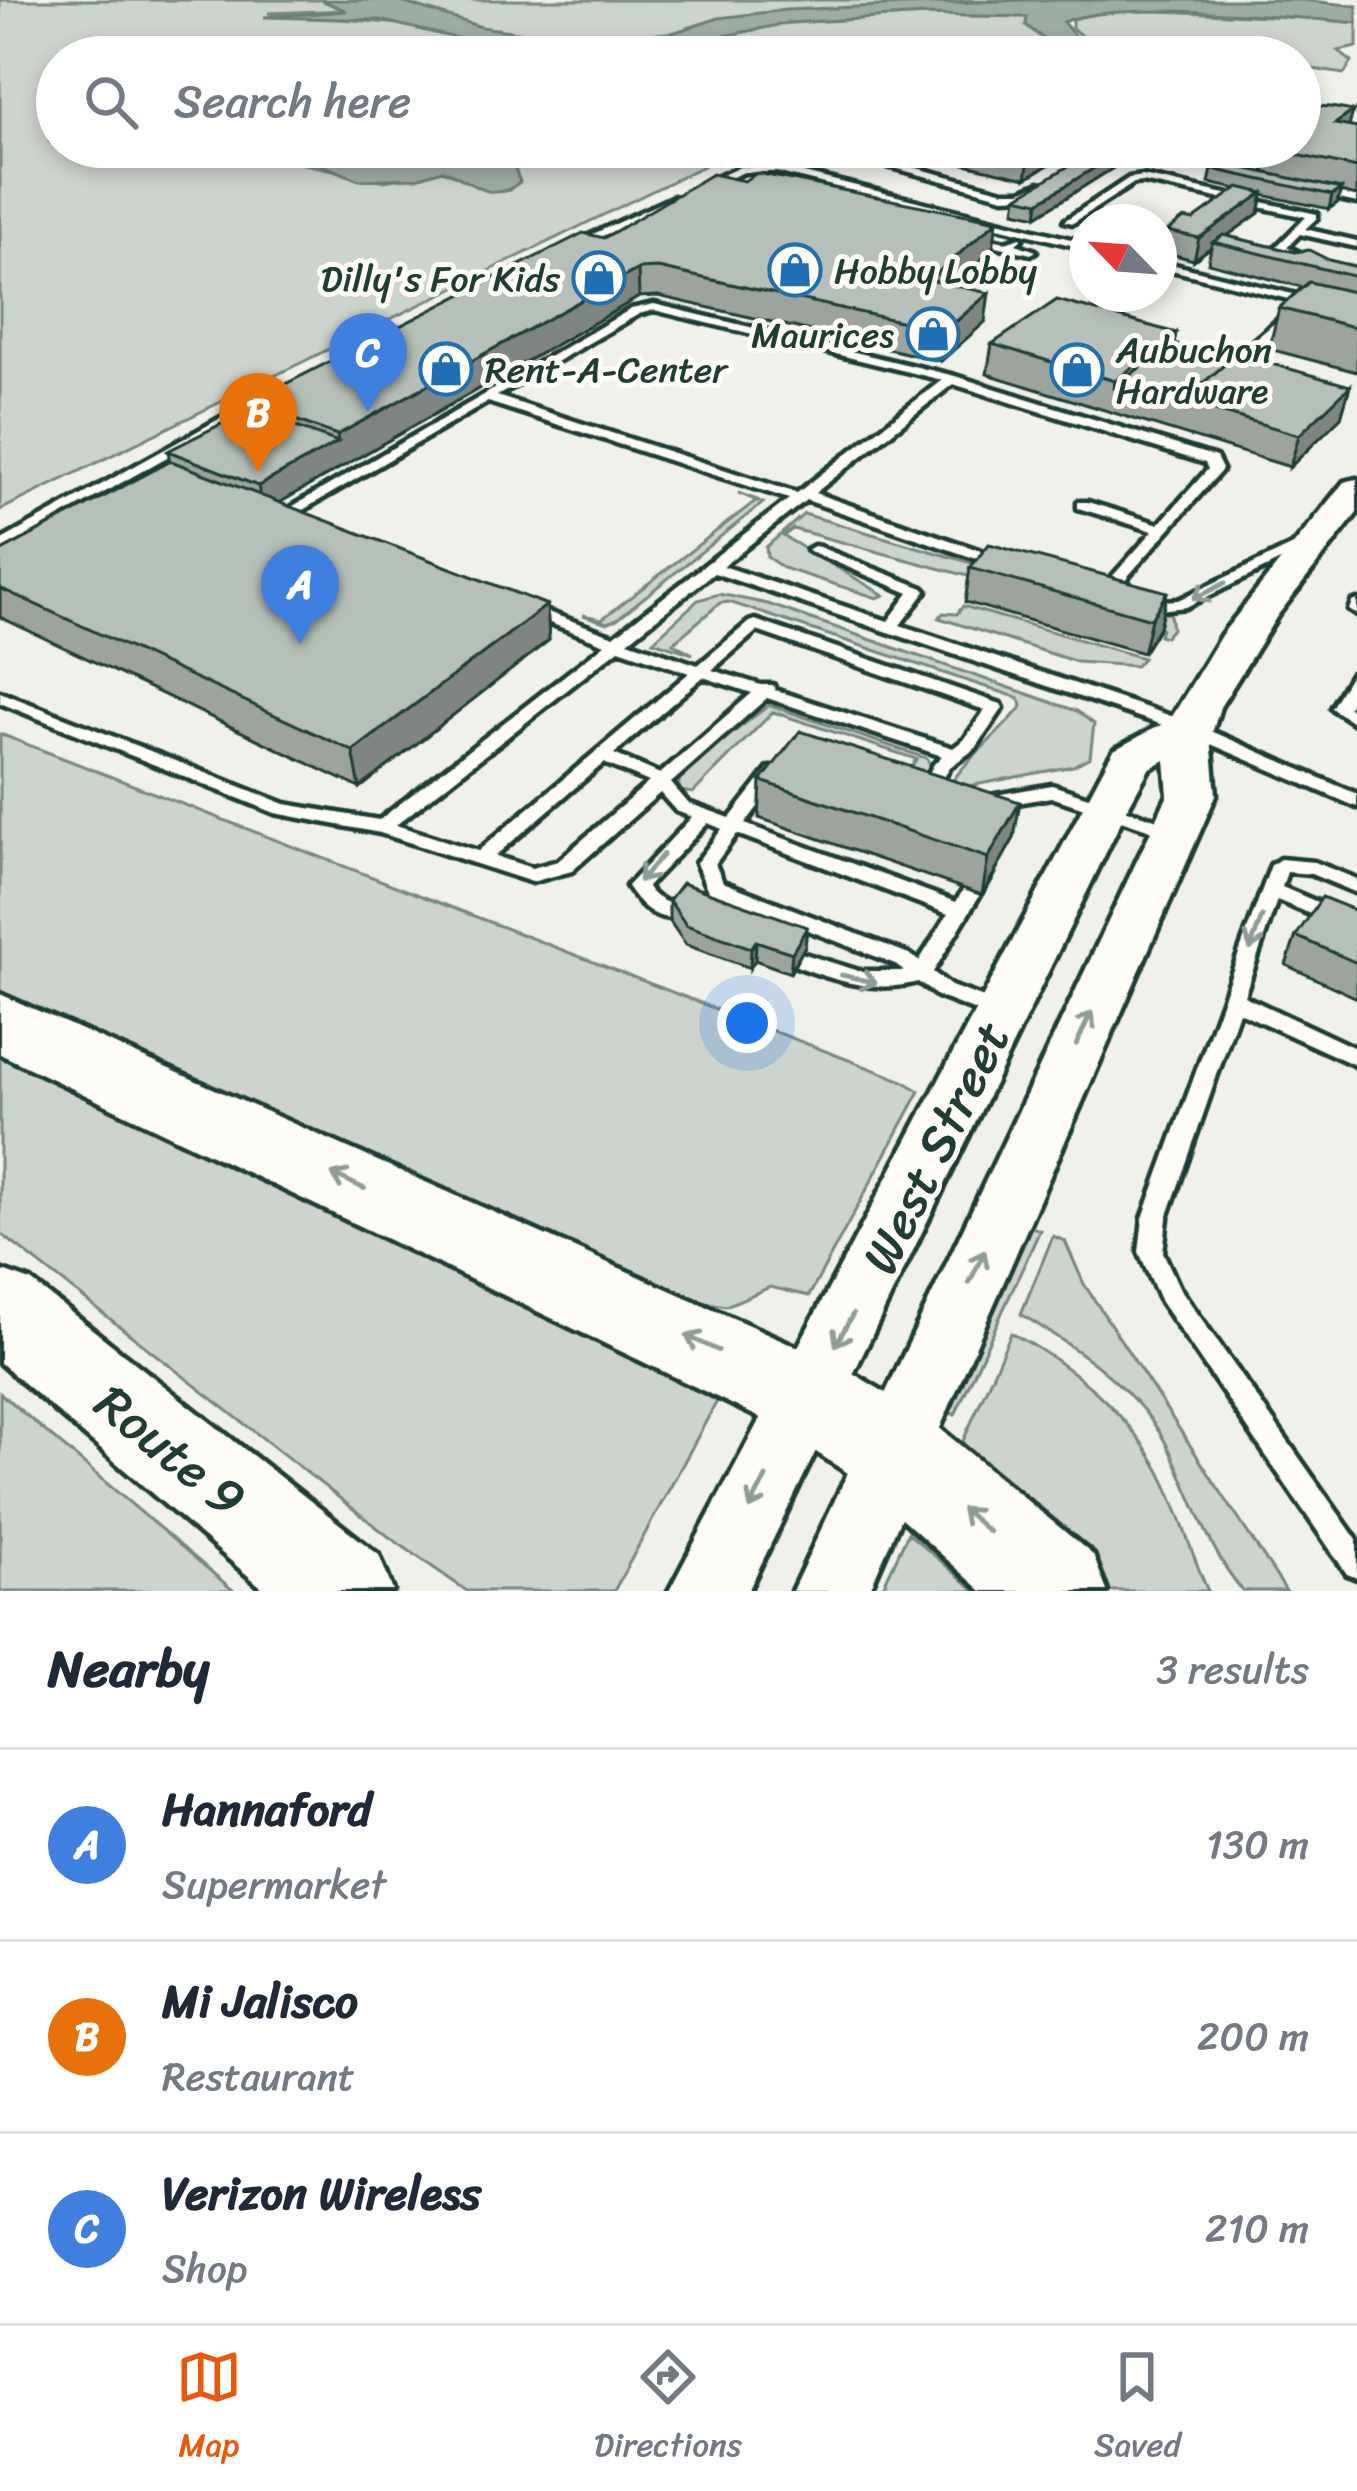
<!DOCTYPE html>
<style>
:root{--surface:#fff;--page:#f6f6f7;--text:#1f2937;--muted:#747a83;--line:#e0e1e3;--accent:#ea580c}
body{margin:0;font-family:Sriracha,sans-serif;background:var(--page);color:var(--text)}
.compass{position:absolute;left:1069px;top:204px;width:108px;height:108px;border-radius:50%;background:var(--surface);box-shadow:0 6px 18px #0003;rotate:295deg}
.you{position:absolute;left:747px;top:1023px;width:42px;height:42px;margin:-30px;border:9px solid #fff;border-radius:50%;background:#1a73e8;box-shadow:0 0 0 18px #1a73e833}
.badge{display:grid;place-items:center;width:78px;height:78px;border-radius:50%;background:var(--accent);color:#fff;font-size:39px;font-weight:700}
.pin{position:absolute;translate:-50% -99px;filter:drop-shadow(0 3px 6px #0008)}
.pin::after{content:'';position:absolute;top:63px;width:42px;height:36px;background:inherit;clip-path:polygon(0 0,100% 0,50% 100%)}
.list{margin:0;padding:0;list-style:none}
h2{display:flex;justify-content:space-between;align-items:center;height:156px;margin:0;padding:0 48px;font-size:51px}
h2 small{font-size:39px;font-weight:400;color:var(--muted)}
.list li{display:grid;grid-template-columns:78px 1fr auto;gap:36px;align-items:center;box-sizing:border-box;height:192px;padding:0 48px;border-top:3px solid var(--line)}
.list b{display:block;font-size:45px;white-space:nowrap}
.list p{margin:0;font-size:39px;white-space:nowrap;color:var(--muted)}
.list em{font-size:39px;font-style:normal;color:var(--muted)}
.icon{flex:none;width:66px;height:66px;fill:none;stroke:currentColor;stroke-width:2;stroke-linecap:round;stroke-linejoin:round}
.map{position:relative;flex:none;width:1357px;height:1591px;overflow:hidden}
.search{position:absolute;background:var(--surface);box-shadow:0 6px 18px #0003;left:36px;right:36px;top:36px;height:132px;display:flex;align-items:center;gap:30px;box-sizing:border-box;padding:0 42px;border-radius:66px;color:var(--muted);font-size:45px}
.sheet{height:732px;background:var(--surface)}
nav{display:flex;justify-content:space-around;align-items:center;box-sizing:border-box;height:168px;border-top:3px solid var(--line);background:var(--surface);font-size:33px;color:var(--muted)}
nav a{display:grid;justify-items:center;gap:6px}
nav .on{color:var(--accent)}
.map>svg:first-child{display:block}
</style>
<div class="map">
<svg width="1357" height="1591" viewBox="0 0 1357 1591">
<rect width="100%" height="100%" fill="#f0f1eb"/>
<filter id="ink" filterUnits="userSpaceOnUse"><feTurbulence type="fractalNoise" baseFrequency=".00833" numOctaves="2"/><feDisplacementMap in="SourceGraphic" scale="24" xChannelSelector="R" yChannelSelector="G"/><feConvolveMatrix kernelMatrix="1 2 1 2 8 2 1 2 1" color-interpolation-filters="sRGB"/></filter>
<g filter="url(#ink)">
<g fill="#cdd3cd" stroke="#768880" stroke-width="3">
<path d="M 0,0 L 321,0 L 349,10 L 268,13 L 402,24 L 536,57 L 57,57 L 57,133 L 49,141 L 57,147 L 200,147 L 202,160 L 249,153 L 252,147 L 287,147 L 276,158 L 385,181 L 442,170 C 469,178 479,197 510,190 L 513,147 L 742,147 L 0,510 Z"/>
<path d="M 395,0 L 1028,0 L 580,41 L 483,28 Z"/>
<path d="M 1117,9 L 1357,20 L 1357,47 L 1338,51 L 1352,62 L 1344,74 L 1300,67 L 1300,57 L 1092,57 L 1092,45 L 1072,28 L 1072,19 Z"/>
<path d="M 926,15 L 1028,17 L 1026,25 L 1050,44 L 1050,57 L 621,57 L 788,23 Z"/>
<path d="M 738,493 L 763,503 L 617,619 L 607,623 L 583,615 L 602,619 L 757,500 Z"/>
<path d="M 804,514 L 1030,580 L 1170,614 L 1172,629 L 1165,637 L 1159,635 L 1161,628 L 793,529 L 783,536 L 884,595 L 877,598 L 783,568 L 767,557 L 766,547 Z"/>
<path d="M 719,594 L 768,604 L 1077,711 L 1094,724 L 1090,757 L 1073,766 L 954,789 L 949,786 C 967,758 998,736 1022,706 L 1019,698 L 729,602 L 720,603 L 673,643 L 693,654 L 653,641 L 698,600 Z"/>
<path d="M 963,606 L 1143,658 L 1136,666 L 1077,662 L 939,618 L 943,613 L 957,614 Z"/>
<path d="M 769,705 L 926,758 L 931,765 L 923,776 L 908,773 L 916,759 L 773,712 L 693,793 L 679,791 L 679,774 Z"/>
<path d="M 0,734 L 901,1080 L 920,1091 L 809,1296 L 770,1287 L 726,1306 L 670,1297 L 0,997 Z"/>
<path d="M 0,1050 L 722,1392 L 614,1591 L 467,1591 L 388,1536 L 0,1233 Z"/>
<path d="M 1026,1225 L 1040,1230 L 955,1415 L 948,1412 Z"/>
<path d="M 1053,1236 L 1065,1241 L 1084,1284 L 1286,1591 L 1243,1591 C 1208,1550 1194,1499 1170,1451 C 1139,1388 1079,1351 1021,1314 Z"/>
<path d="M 1011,1333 C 1068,1362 1127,1412 1159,1470 C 1179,1507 1190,1552 1208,1591 L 1098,1591 L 970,1476 L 963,1441 Z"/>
<path d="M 0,1393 L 234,1591 L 0,1591 Z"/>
<path d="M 908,1533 L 976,1591 L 881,1591 Z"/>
</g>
<g fill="#9faca4" stroke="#6c8077" stroke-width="3">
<path d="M 321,0 L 395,0 L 481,27 L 575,40 L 663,36 L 719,18 L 786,10 L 1023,0 L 1302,0 L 1357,6 L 1357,23 C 1295,17 1114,0 1063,22 L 1093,57 L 1050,57 L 1050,44 L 1026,25 L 1027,17 L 926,15 L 788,23 L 621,57 L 536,57 L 380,20 L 264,17 L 347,11 Z"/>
<path d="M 287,147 L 358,147 L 372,159 L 385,158 L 392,147 L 438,147 L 449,158 L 471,156 L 478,147 L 513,147 L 510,156 L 520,182 C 489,207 472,179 442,170 L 417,178 L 359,180 L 312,161 L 276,158 Z"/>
</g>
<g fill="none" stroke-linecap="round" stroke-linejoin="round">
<g stroke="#1f3d34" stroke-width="9">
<g id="service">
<path d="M 879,147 L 891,147 L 875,157 L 1004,191 L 1021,191 L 1040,183 L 1045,186 L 1026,196 L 1004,197 L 864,160 L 864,156 Z"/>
<path d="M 1142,147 C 1180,147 1226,156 1258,177 L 1250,179 L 1224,166 Z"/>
<path d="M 776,166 L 1087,243 L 1087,249 L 776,172 L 744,172 L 706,188 L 698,186 L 740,167 Z"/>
<path d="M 1143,176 L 1317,214 L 1317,218 L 1305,229 L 1357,241 L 1357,247 L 1300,234 L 1287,247 L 1305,255 L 1300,258 L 1275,248 L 1306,217 L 1143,182 L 1134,183 L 1073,223 L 1064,221 L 1129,178 Z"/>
<path d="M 1315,188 L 1357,197 L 1357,203 L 1312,193 L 1310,191 Z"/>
<path d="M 673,197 L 676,198 L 676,202 L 576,248 L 567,246 Z"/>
<path d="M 970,234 L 1005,242 L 1021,237 L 1022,239 L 1016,244 L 1036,251 L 1031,254 L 966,239 L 965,237 Z"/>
<path d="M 1159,261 L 1357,310 L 1357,316 L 1159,267 Z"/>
<path d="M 654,304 L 955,376 L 1216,457 L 1222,469 L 1220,472 L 1121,584 L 1111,584 L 1111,578 L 1153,531 L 1078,508 L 1078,502 L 1088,502 L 1159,524 L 1208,469 L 1205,463 L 953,384 L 815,493 L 1007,560 L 1007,566 L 997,566 L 806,500 L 723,566 L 888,621 L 909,593 L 807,550 L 814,546 L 819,547 L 923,588 L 926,591 L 900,625 L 1195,724 L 1357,794 L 1357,807 L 1183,732 L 714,573 L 628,641 L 698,665 L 749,622 L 755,620 L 1001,704 L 1003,708 L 976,748 L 950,767 L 933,797 L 927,799 L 918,793 L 934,764 L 942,756 L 767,698 L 671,783 L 688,803 L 730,818 L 769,768 L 781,768 L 784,772 L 745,824 L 956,902 L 976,868 L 990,868 L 993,873 L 933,972 L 951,986 L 1006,1006 L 1009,1012 L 1006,1018 L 999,1020 L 937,996 L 918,982 C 873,994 833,980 791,964 L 788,959 L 791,954 L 798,952 L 859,971 L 904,971 L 895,964 L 708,891 L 696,863 L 722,829 L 708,823 L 647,887 C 660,906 674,900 684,913 L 681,918 C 655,921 640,906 627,886 L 692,817 L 676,811 L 660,793 L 572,871 L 532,882 L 380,833 L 275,813 L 0,703 L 0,692 L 285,804 L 379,820 L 605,644 L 521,612 L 518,609 L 521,606 L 531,606 L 614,636 L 789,499 L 488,402 L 296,514 L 300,520 L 298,523 L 288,523 L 281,513 L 631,309 ZM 654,310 L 942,380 L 797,493 L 497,396 L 639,314 ZM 757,631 L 985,710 L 964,740 L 953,748 L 775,690 L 773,685 L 761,685 L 712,670 ZM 619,649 L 689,673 L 478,851 L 396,825 ZM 703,677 L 752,693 L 660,774 L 614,754 ZM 604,763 L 649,782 L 558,861 L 532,868 L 495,856 ZM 737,834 L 948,914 L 919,961 L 909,954 L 723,882 L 715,864 Z"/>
<path d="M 1285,314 L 1295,316 L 1249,358 L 1258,363 L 1258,369 L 1250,369 L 1237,361 L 1237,355 Z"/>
<path d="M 264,394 L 274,397 L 0,551 L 0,541 Z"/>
<path d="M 1310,537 L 1317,541 L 1315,544 L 1186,607 L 1142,612 L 1134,607 L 1142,602 L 1178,600 Z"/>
<path d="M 1357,600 L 1357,615 L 1349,610 L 1352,602 Z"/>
<path d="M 1357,672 L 1357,691 L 1348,707 L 1357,712 L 1357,725 L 1331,708 L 1351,674 Z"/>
<path d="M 1052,785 L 1182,828 L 1184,832 L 1175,838 L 1051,797 L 990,808 L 981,802 L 990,796 Z"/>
<path d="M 1280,859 L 1314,862 L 1357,879 L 1357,893 L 1311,874 L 1287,872 L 1282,887 L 1357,919 L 1357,934 L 1277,900 L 1244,996 L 1357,1049 L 1357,1066 L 1239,1012 L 1167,1218 L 1163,1252 L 1179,1287 L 1357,1540 L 1357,1578 L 1347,1574 L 1161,1302 L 1139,1252 L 1143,1218 L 1271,865 Z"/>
</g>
</g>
<g stroke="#1f3d34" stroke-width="9">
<path id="tertiary" d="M 1357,479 L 1357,513 L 1277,616 L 1220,707 L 1211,737 L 1216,795 L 869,1591 L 792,1591 L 1168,795 L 1165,760 L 1149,769 L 1128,807 L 748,1591 L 669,1591 L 1108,760 L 1114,750 L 1170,720 L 1222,634 L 1344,482 Z"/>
</g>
<g stroke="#1f3d34" stroke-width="9">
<g id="trunk">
<path d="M 0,994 L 839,1365 L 926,1417 L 1093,1555 L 1107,1591 L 982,1591 L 860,1481 L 775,1425 L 0,1054 Z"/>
<path d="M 0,1270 L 31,1281 L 379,1555 L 393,1591 L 266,1591 L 0,1363 Z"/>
</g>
</g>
<use href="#service" fill="#fdfcf7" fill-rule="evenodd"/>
<use href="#tertiary" fill="#fdfcf7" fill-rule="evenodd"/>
<use href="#trunk" fill="#fdfcf7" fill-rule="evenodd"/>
</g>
<g fill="#9da49e" stroke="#1f3d34" stroke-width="3">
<path d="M 1349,127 L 1357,128 L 1357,196 L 1340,192 L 1337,203 L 1329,209 L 1263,195 L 1259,213 L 1227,236 L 1357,267 L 1357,372 L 1269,349 L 1279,308 L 1302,287 L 1208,263 L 1211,247 L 1194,260 L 1163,252 L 1167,231 L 1193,220 L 1237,189 L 1209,183 L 1212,169 L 1264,173 L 1265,168 L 1225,155 L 1181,147 L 1300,147 Z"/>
<path d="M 944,147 L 1079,147 L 1026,178 L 943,159 Z"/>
<path d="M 1132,156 L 1037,216 L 1015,211 L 1017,197 Z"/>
<path d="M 604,238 L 993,249 L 952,285 L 985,322 L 941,361 L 658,296 L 639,297 L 279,503 L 547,605 L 549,640 L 360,788 L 0,617 L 0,552 L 170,462 L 168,451 L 249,410 L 248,403 Z"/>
<path d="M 1176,333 L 1174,344 L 1231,360 L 1350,386 L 1341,417 L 1290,467 L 987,374 L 992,344 Z"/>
<path d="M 970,568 L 1167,592 L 1159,627 L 1143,653 L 965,602 Z"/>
<path d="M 761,781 L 1014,838 L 982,895 L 759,818 Z"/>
<path d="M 669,900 L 807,927 L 805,946 L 790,973 L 755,960 L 750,968 L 686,945 L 669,920 Z"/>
<path d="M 1357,911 L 1357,998 L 1286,965 L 1296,936 Z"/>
</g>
<g fill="#7f8681" stroke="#1f3d34" stroke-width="3">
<path d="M 1353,111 L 1347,135 L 1335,124 Z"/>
<path d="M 1049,147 L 1079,147 L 1026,178 L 1029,159 Z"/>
<path d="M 1128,147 L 1134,147 L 1132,156 L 1037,216 L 1039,202 Z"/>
<path d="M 1341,189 L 1337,203 L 1329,209 L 1332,195 Z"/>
<path d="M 1263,193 L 1259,213 L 1217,243 L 1213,242 L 1211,247 L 1194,260 L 1199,238 Z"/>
<path d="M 997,221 L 993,249 L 926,309 L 929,280 Z"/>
<path d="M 638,269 L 639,297 L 263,512 L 258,486 L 338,442 L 337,435 Z"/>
<path d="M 989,293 L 985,322 L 941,361 L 945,331 Z"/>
<path d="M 1176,333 L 1170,363 L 1114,388 L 1115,381 Z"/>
<path d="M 1350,386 L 1341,417 L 1290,467 L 1299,435 Z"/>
<path d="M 1167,592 L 1159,627 L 1143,653 L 1151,619 Z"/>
<path d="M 547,605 L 549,640 L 360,788 L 353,751 Z"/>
<path d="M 1020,802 L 1014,838 L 982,895 L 988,858 Z"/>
<path d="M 807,927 L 805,946 L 790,973 L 792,953 Z"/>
<path d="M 756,941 L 755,960 L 750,968 L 751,948 Z"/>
</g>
<g fill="#b6bfb8" stroke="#1f3d34" stroke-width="3">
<path d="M 1300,105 L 1331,107 L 1353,111 L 1335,124 L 1357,128 L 1357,168 L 1270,149 L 1273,147 L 1300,147 Z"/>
<path d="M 977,147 L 1049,147 L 1029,159 Z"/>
<path d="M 1100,147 L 1128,147 L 1039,202 L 1017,197 Z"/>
<path d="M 1221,163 L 1341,189 L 1332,195 L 1212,169 Z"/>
<path d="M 757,173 L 997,221 L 929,280 L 989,293 L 945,331 L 658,268 L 638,269 L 337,435 L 248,403 L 583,233 L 604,238 L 712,174 L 744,181 Z"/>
<path d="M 1239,187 L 1263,193 L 1199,238 L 1167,231 L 1184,218 L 1193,220 Z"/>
<path d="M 1223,235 L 1295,252 L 1309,250 L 1329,260 L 1357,267 L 1357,277 L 1213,242 Z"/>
<path d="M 1309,282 L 1357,293 L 1357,328 L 1279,308 Z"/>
<path d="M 1057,300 L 1176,333 L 1115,381 L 992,344 Z"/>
<path d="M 1171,343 L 1231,360 L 1182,401 L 1180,408 L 1114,388 Z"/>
<path d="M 1237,354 L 1350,386 L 1299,435 L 1182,401 Z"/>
<path d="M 249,410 L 338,442 L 258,486 L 168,451 Z"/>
<path d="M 171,461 L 547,605 L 353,751 L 0,588 L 0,552 Z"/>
<path d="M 989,544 L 1167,592 L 1151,619 L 970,568 Z"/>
<path d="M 800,731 L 1020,802 L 988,858 L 761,781 Z"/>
<path d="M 682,883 L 807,927 L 792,953 L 756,941 L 751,948 L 686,925 L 669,900 Z"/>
<path d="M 1322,897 L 1357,911 L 1357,963 L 1296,936 Z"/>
</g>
<defs><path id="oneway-shaft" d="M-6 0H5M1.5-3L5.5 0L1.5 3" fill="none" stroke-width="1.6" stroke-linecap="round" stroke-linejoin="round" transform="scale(3)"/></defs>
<g stroke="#8e9c96">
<use href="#oneway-shaft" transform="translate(1209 591) rotate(154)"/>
<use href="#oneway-shaft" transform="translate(651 868) rotate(131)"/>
<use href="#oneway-shaft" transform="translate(1256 933) rotate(110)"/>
<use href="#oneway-shaft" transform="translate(859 979) rotate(13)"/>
<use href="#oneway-shaft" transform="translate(1084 1028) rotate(-65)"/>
<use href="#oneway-shaft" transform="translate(348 1181) rotate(-155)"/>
<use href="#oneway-shaft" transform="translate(977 1267) rotate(-64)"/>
<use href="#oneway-shaft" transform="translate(844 1330) rotate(119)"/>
<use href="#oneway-shaft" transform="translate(702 1343) rotate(-155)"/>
<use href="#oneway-shaft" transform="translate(758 1493) rotate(117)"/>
<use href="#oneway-shaft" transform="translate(975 1520) rotate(-139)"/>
</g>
</g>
<defs>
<g id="shop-ring" transform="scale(2.7)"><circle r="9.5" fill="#fdfcf7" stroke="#1f6fb2" stroke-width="1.5"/><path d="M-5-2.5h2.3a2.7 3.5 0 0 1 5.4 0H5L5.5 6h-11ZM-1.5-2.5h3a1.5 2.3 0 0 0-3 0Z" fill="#1f6fb2"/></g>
</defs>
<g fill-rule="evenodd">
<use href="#shop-ring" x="795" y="270"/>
<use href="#shop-ring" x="599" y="278"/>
<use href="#shop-ring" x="933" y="334"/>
<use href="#shop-ring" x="446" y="369"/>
<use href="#shop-ring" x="1077" y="370"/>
</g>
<g text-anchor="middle" stroke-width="10" stroke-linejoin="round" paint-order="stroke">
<g font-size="36" fill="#1f3d34" stroke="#fdfcf7" text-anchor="start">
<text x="834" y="283">Hobby Lobby</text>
<text x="560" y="291" text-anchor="end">Dilly's For Kids</text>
<text x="894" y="347" text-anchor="end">Maurices</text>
<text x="1116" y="362">Aubuchon<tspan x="1116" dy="41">Hardware</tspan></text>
<text x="485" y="382">Rent-A-Center</text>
</g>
<g font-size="51" fill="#1f3d34" stroke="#fdfcf7">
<text transform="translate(935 1147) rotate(-64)" y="18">West Street</text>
<text transform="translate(171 1450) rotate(39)" y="18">Route 9</text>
</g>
</g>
</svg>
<svg class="compass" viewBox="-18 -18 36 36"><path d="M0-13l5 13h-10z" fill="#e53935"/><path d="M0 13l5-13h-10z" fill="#747a83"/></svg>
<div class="you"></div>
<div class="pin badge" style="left:300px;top:644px;background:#3f7fe0">A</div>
<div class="pin badge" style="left:258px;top:472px;background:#e8710a">B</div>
<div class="pin badge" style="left:368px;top:412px;background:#3f7fe0">C</div>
<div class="search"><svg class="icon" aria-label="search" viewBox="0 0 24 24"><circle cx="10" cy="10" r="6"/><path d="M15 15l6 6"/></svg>Search here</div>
</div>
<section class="sheet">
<h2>Nearby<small>3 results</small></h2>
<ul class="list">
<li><span class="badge" style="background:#3f7fe0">A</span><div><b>Hannaford</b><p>Supermarket</p></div><em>130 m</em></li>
<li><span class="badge" style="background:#e8710a">B</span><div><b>Mi Jalisco</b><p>Restaurant</p></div><em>200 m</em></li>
<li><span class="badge" style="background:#3f7fe0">C</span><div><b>Verizon Wireless</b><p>Shop</p></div><em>210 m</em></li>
</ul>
</section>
<nav>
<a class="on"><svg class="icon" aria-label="map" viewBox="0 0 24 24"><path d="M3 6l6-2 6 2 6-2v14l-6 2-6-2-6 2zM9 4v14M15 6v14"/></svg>Map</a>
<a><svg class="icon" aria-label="directions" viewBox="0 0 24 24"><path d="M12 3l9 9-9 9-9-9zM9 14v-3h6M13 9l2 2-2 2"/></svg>Directions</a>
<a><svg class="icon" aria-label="saved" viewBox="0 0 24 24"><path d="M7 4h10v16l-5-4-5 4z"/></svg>Saved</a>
</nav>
